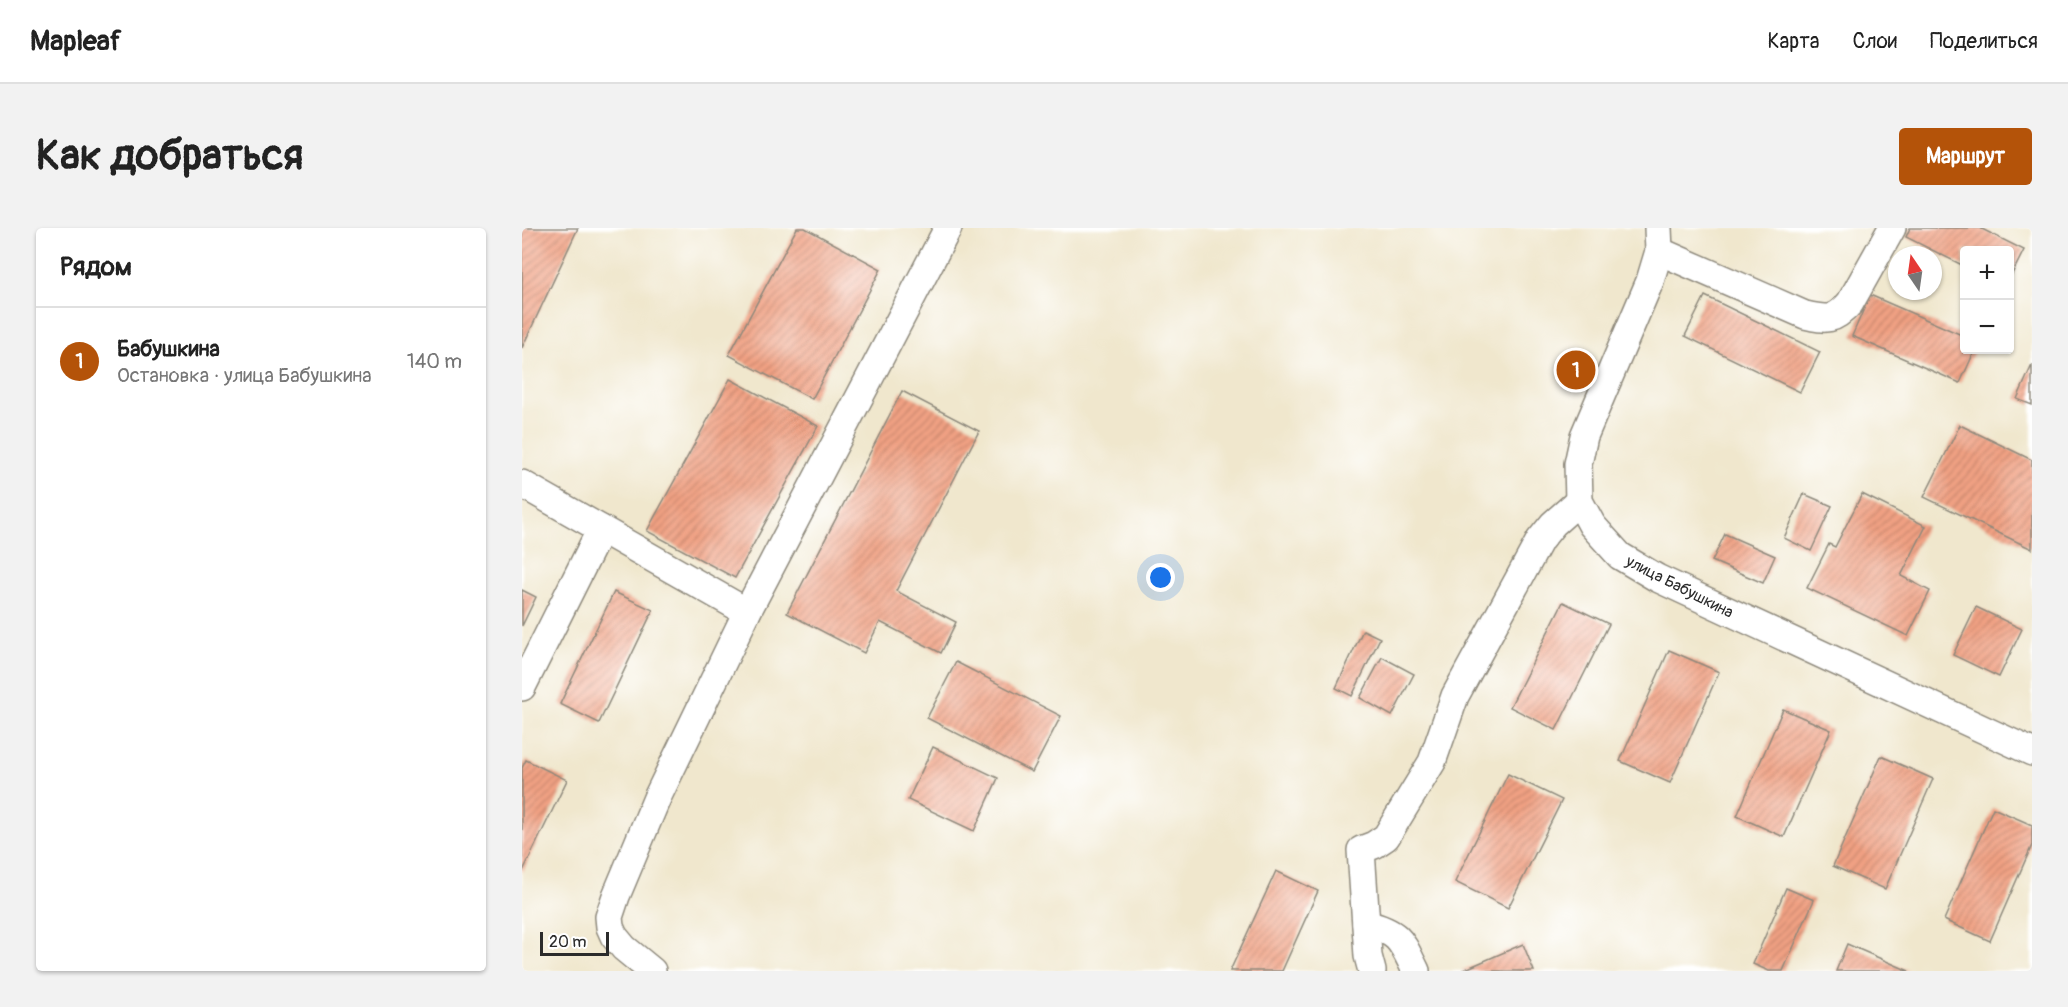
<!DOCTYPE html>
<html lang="ru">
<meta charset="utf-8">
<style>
:root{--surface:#fff;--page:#f2f2f2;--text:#222;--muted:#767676;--line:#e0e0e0;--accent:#b45309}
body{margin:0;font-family:Pangolin,sans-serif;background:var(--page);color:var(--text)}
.controls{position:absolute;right:18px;top:18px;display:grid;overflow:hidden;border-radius:6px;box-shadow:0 2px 4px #0004}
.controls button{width:54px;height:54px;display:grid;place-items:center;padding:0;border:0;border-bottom:2px solid var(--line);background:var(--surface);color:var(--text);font:30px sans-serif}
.compass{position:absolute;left:1366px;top:18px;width:54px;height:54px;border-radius:50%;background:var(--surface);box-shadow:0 2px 4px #0004;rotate:347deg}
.scale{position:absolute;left:18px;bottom:15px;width:69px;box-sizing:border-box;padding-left:6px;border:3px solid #2b2b2b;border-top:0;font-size:16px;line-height:21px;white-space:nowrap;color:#2b2b2b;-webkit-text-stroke:4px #fff;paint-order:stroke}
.you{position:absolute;left:639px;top:350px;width:21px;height:21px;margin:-15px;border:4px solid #fff;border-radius:50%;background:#1a73e8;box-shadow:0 0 0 9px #1a73e833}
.badge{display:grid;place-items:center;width:39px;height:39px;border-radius:50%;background:var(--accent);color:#fff;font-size:20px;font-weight:700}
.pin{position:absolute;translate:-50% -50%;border:3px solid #fff;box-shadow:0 2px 6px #0006}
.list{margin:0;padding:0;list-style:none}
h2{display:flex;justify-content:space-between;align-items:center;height:78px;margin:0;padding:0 24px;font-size:26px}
h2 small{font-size:20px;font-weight:400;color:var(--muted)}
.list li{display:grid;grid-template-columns:39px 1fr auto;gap:18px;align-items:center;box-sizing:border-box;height:108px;padding:0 24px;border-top:2px solid var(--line)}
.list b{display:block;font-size:22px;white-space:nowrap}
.list p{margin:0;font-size:20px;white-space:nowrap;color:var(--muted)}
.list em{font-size:20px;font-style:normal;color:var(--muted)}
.map{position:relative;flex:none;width:1510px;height:743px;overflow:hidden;border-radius:6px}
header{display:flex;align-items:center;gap:36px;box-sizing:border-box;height:84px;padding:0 30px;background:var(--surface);border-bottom:2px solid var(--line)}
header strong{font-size:28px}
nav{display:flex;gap:33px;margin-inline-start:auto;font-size:21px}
.intro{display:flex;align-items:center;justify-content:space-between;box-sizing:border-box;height:144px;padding:0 36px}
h1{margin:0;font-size:42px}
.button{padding:15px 27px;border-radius:6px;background:var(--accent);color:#fff;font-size:21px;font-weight:700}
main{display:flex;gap:36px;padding:0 36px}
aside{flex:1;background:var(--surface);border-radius:6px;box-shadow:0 2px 4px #0004}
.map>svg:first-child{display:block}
</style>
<header>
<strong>Mapleaf</strong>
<nav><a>Карта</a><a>Слои</a><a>Поделиться</a></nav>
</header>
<div class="intro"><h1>Как добраться</h1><a class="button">Маршрут</a></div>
<main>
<aside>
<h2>Рядом<small></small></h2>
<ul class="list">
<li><span class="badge">1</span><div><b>Бабушкина</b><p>Остановка · улица Бабушкина</p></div><em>140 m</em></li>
</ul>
</aside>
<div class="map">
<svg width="1510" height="743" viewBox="0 0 1510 743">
<defs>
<pattern id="building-hatch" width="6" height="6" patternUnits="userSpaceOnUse" patternTransform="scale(1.5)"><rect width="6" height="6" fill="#f1a183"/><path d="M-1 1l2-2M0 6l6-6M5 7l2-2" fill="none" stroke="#c3836b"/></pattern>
</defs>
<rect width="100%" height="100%" fill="#fff"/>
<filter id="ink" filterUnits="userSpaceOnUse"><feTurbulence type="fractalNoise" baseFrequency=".0167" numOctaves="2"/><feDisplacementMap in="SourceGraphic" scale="12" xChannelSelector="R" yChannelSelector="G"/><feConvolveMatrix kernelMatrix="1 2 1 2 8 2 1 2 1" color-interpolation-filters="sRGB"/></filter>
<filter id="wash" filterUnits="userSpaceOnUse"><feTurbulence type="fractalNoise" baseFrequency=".008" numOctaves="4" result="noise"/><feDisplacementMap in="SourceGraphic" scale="24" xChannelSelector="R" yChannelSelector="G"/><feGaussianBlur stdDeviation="1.35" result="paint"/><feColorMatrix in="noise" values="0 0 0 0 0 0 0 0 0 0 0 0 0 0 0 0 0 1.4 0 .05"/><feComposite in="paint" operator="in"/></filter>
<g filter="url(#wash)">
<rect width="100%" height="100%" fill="#f0e7cd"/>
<g id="blocks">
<g fill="url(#building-hatch)">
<path d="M 0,0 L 56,0 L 0,120 Z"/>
<path d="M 275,0 L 283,0 L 359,41 L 290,171 L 207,127 Z"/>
<path d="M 1388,0 L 1458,0 L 1502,22 L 1488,50 L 1488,22 L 1442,22 L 1442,38 L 1384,9 Z"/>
<path d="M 1348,67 L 1442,108 L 1442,122 L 1453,122 L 1438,155 L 1330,108 Z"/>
<path d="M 1183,68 L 1298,124 L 1278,164 L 1163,108 Z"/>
<path d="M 1510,137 L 1510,177 L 1495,171 Z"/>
<path d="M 208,151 L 296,198 L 213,350 L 125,303 Z"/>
<path d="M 380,163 L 457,203 L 374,363 L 434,394 L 419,425 L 358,394 L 342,425 L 265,385 Z"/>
<path d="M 1438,197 L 1510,232 L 1510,321 L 1402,269 Z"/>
<path d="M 1282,266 L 1310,278 L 1289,323 L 1262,310 Z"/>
<path d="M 1340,266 L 1404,298 L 1379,348 L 1408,363 L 1386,408 L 1285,360 L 1307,316 L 1313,319 Z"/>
<path d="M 1203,306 L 1253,328 L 1241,355 L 1190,333 Z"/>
<path d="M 0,362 L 14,369 L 0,398 Z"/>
<path d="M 92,364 L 131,382 L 77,495 L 38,476 Z"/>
<path d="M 1041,374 L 1087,396 L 1034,502 L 988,479 Z"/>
<path d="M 1454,379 L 1500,401 L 1477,449 L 1431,427 Z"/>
<path d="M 841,402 L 858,410 L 830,468 L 814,460 Z"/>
<path d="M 1147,422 L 1197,444 L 1148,555 L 1098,533 Z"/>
<path d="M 860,429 L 892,446 L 870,488 L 838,470 Z"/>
<path d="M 434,434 L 539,488 L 510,544 L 405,490 Z"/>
<path d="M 1261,481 L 1309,502 L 1262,609 L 1215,588 Z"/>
<path d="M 411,519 L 476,550 L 452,603 L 386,572 Z"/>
<path d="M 1359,528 L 1411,551 L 1363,661 L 1311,638 Z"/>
<path d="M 4,532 L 45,552 L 0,645 L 0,540 Z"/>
<path d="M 986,546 L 1040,572 L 986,680 L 933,654 Z"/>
<path d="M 1471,580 L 1510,597 L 1510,617 L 1468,713 L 1422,692 Z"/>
<path d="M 754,643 L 796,663 L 760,743 L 708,743 Z"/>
<path d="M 1264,660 L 1292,672 L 1261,743 L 1247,743 L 1231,736 Z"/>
<path d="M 1001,716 L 1012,743 L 939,743 Z"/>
<path d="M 1325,716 L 1387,743 L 1314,743 Z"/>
</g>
</g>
</g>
<g filter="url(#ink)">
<use href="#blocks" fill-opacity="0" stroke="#8e897c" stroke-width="1.5"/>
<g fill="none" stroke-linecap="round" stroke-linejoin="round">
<g stroke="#8e897c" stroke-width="30">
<g id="minor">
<path d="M 1136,0 L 1137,23 L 1128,53 L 1062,208 L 1056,236 L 1057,273 L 1070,297 L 1098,328 L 1135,350 L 1510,524"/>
<path d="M 1137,23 L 1283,87 C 1305,92 1312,93 1328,75 L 1370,0"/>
<path d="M 0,256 L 225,384"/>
<path d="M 0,459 L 79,301"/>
<path d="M 844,696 C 879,705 879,713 894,743"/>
<path d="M 130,743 L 102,720 L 92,708 L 88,699 L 87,689 L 94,668 L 135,570 L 225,384 L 426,0"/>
<path d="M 850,743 L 846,728 L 839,622 L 852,617 L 864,609 L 910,534 L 933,468 L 1018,312 L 1031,296 L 1057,273"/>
</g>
</g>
<use href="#minor" stroke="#fff" stroke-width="27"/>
</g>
</g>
<g text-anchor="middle" stroke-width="5" stroke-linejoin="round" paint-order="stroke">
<g font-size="16" fill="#2b2b2b" stroke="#fff">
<text transform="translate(1158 358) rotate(27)" y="6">улица Бабушкина</text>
</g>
</g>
</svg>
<div class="controls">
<button>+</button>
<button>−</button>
</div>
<svg class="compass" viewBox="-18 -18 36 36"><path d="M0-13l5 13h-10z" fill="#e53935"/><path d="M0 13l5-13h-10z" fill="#767676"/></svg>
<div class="scale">20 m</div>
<div class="you"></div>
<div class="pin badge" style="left:1054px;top:142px">1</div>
</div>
</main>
